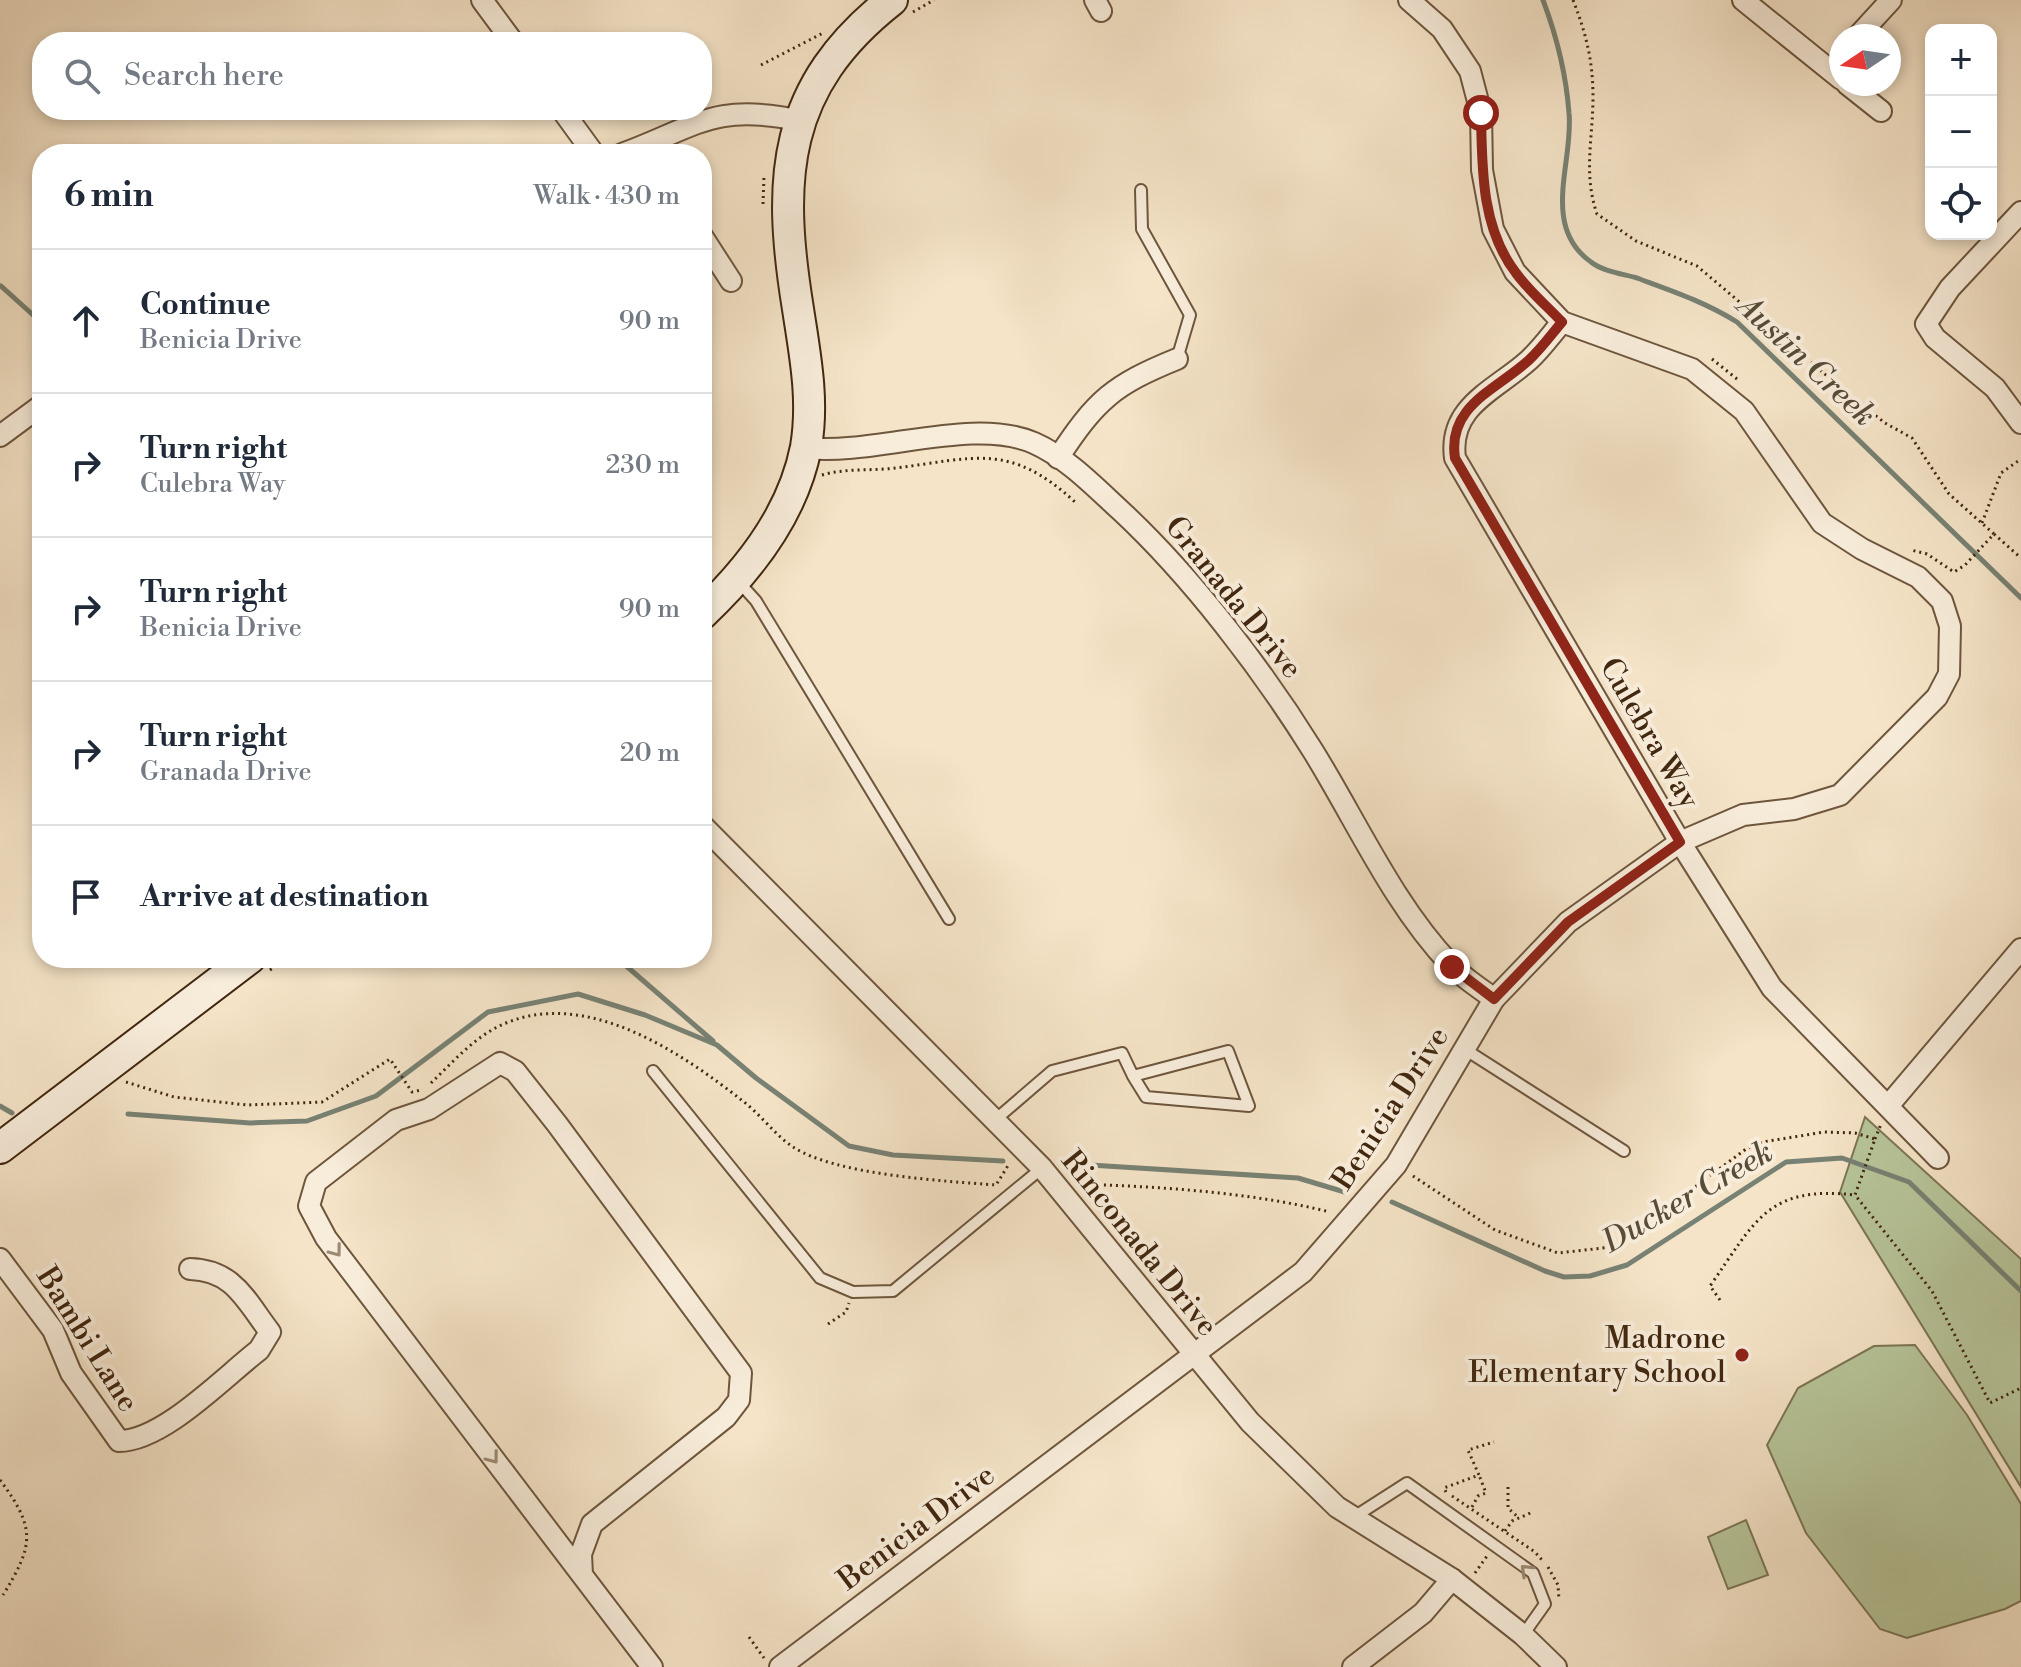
<!DOCTYPE html>
<meta charset="utf-8">
<style>
:root{--surface:#fff;--page:#f6f6f7;--text:#1f2937;--muted:#747a83;--line:#e0e1e3}
body{margin:0;font-family:"Libre Bodoni",serif;background:var(--page);color:var(--text)}
.controls{position:absolute;right:24px;top:24px;display:grid;overflow:hidden;border-radius:16px;box-shadow:0 4px 12px #0003}
.controls button{width:72px;height:72px;display:grid;place-items:center;padding:0;border:0;border-bottom:2px solid var(--line);background:var(--surface);color:var(--text);font:40px sans-serif}
.compass{position:absolute;left:1829px;top:24px;width:72px;height:72px;border-radius:50%;background:var(--surface);box-shadow:0 4px 12px #0003;rotate:257deg}
.stop{position:absolute;width:24px;height:24px;margin:-18px;border:6px solid #8f2418;border-radius:50%;background:#fff}
.stop.end{background:#8f2418;border-color:#fff;box-shadow:0 2px 8px #0008}
.list{margin:0;padding:0;list-style:none}
h2{display:flex;justify-content:space-between;align-items:center;height:104px;margin:0;padding:0 32px;font-size:34px}
h2 small{font-size:26px;font-weight:400;color:var(--muted)}
.list li{display:grid;grid-template-columns:52px 1fr auto;gap:24px;align-items:center;box-sizing:border-box;height:144px;padding:0 32px;border-top:2px solid var(--line)}
.list b{display:block;font-size:30px;white-space:nowrap}
.list p{margin:0;font-size:26px;white-space:nowrap;color:var(--muted)}
.list em{font-size:26px;font-style:normal;color:var(--muted)}
.icon{flex:none;width:44px;height:44px;fill:none;stroke:currentColor;stroke-width:2;stroke-linecap:round;stroke-linejoin:round}
.map{position:relative;flex:none;width:2021px;height:1667px;overflow:hidden}
.search{position:absolute;background:var(--surface);box-shadow:0 4px 12px #0003;left:32px;top:32px;width:680px;height:88px;display:flex;align-items:center;gap:20px;box-sizing:border-box;padding:0 28px;border-radius:32px;color:var(--muted);font-size:30px}
.panel{position:absolute;background:var(--surface);box-shadow:0 4px 12px #0003;left:32px;top:144px;width:680px;height:824px;border-radius:32px}
.map>svg:first-child{display:block}
</style>
<div class="map">
<svg width="2021" height="1667" viewBox="0 0 2021 1667">
<rect width="100%" height="100%" fill="#f5e4c8"/>
<filter id="stains"><feTurbulence type="fractalNoise" baseFrequency=".0025" numOctaves="4"/><feColorMatrix values="0 0 0 0 .2 0 0 0 0 .09 0 0 0 0 .02 0 0 0 .5 -.17"/></filter>
<radialGradient id="worn" r=".72"><stop offset=".6" stop-color="#630" stop-opacity="0"/><stop offset="1" stop-color="#630" stop-opacity=".3"/></radialGradient>
<g fill="#b7c59a" stroke="#7c7654" stroke-width="2">
<path d="M 1865,1117 L 2021,1259 L 2021,1487 L 1840,1192 Z"/>
<path d="M 1915,1345 L 1967,1415 L 2021,1504 L 2021,1601 L 2005,1609 L 1907,1638 L 1880,1629 L 1806,1533 L 1767,1445 L 1798,1388 L 1874,1346 Z"/>
<path d="M 1746,1520 L 1768,1575 L 1728,1589 L 1708,1537 Z"/>
</g>
<g fill="none" stroke-linecap="round" stroke-linejoin="round">
<g stroke="#788274" stroke-width="5">
<path d="M 1543,0 C 1557,37 1566,73 1569,113 C 1574,161 1540,226 1591,262 C 1602,271 1623,274 1637,278 C 1672,291 1705,302 1737,322 L 2021,598"/>
<path d="M 1,286 L 42,323"/>
<path d="M 617,958 L 713,1041"/>
<path d="M 0,1106 L 12,1113"/>
<path d="M 128,1114 L 250,1123 L 307,1121 L 376,1096 L 488,1012 L 578,994 L 645,1015 L 717,1045 L 756,1078 L 849,1146 L 893,1155 L 1003,1161"/>
<path d="M 1074,1164 L 1298,1178 L 1348,1193"/>
<path d="M 1392,1202 L 1545,1271 L 1564,1277 L 1590,1276 L 1627,1265 L 1786,1162 L 1842,1158 L 1909,1182 L 2021,1291"/>
</g>
<g stroke="#6e563d" stroke-width="14">
<g id="lane">
<path d="M 1141,190 L 1142,229 L 1190,315 L 1177,359"/>
<path d="M 738,581 L 756,601 L 949,919"/>
<path d="M 1466,1050 L 1624,1151"/>
<path d="M 653,1071 L 820,1278 L 853,1292 L 893,1291 L 1042,1168"/>
<path d="M 995,1120 L 1052,1071 L 1122,1053 L 1133,1076 L 1228,1051 L 1249,1106 L 1146,1097 L 1133,1076"/>
<path d="M 1354,1517 L 1407,1483 L 1533,1573 L 1545,1604 L 1523,1635"/>
</g>
</g>
<g stroke="#6e563d" stroke-width="24">
<g id="street">
<path d="M 482,0 L 513,42"/>
<path d="M 1095,0 L 1101,11"/>
<path d="M 1743,0 L 1841,79"/>
<path d="M 1858,36 L 1891,0"/>
<path d="M 1847,84 L 1881,111"/>
<path d="M 562,110 L 594,154"/>
<path d="M 622,154 C 698,126 712,103 798,120"/>
<path d="M 2021,212 L 1950,288 L 1926,324 L 1935,338 L 1995,388 L 2021,423"/>
<path d="M 702,236 L 731,281"/>
<path d="M 1562,322 C 1551,335 1541,349 1529,360 C 1496,390 1448,406 1455,458 L 1680,842 L 1772,988 L 1938,1158"/>
<path d="M 0,436 L 42,405"/>
<path d="M 806,448 C 874,456 973,416 1034,443 C 1066,457 1095,487 1120,510 C 1191,576 1262,669 1313,751 C 1357,822 1393,904 1451,965 C 1463,978 1480,988 1494,999"/>
<path d="M 1058,458 C 1096,400 1113,385 1177,359"/>
<path d="M 702,825 L 1042,1168 L 1250,1422 L 1337,1507 L 1452,1579 L 1523,1635 L 1556,1667"/>
<path d="M 1888,1106 L 2021,949"/>
<path d="M 0,1259 L 53,1330 L 71,1373 L 119,1441 C 163,1441 224,1377 259,1350 L 270,1332 C 246,1301 234,1270 190,1269"/>
<path d="M 582,1575 L 326,1238 L 309,1206 L 316,1182 L 396,1120 L 429,1109 L 500,1063 L 515,1071 L 557,1124 L 741,1373 L 739,1400 L 726,1417 L 592,1524 L 581,1554 L 582,1575 L 652,1667"/>
<path d="M 780,1667 L 1303,1272 L 1396,1165 L 1494,999 L 1568,922 L 1680,842 L 1743,815 L 1794,809 L 1840,795 L 1937,697 L 1949,674 L 1950,626 L 1942,601 L 1918,577 L 1862,549 L 1822,523 L 1744,411 L 1692,369 L 1562,322 L 1515,272 L 1493,229 L 1482,170 L 1481,113 L 1470,71 L 1442,29 L 1409,0"/>
<path d="M 1353,1667 L 1423,1613 L 1452,1579"/>
</g>
</g>
<g stroke="#41270f" stroke-width="34">
<g id="secondary">
<path d="M 702,614 C 750,569 793,514 806,447 C 814,400 805,355 798,309 C 777,179 781,87 892,0"/>
<path d="M 0,1148 L 250,958"/>
</g>
</g>
<g stroke="#41270f" stroke-width="3" stroke-dasharray="2 4" stroke-linecap="butt">
<path d="M 1573,0 C 1586,33 1593,61 1593,97 C 1593,138 1583,174 1597,214 L 1636,241 L 1697,266 L 1852,397 L 1885,423 L 1912,438 L 1949,494 L 1994,534 L 1965,565 L 1954,572 L 1927,554 L 1911,550"/>
<path d="M 913,12 L 934,0"/>
<path d="M 761,65 L 823,33"/>
<path d="M 763,204 L 764,176"/>
<path d="M 1712,359 L 1737,379"/>
<path d="M 822,475 C 845,468 872,471 896,468 C 975,458 1010,442 1075,502"/>
<path d="M 1982,523 L 2001,473 L 2021,459"/>
<path d="M 1994,534 L 2021,558"/>
<path d="M 270,970 L 287,958"/>
<path d="M 126,1082 L 174,1097 L 247,1105 L 322,1102 L 390,1059 L 412,1092 L 421,1090"/>
<path d="M 431,1083 C 454,1061 476,1035 506,1023 C 588,989 682,1053 744,1102 C 761,1115 775,1135 793,1147 C 836,1175 944,1181 996,1185 L 1009,1164"/>
<path d="M 1875,1139 L 1881,1124"/>
<path d="M 1413,1176 L 1495,1230 L 1558,1253 L 1621,1246 L 1695,1187 L 1746,1149 L 1763,1142 L 1824,1132 L 1855,1133 L 1875,1139 L 1855,1195 L 1932,1291 L 1990,1403 L 2021,1388"/>
<path d="M 1080,1184 C 1164,1187 1249,1192 1330,1212"/>
<path d="M 1720,1300 L 1710,1286 C 1755,1222 1767,1185 1855,1195"/>
<path d="M 828,1324 L 846,1312 L 849,1303"/>
<path d="M 0,1480 C 36,1528 34,1545 3,1595"/>
<path d="M 1508,1487 L 1508,1508 L 1519,1518"/>
<path d="M 1446,1492 L 1444,1488 L 1479,1475 L 1468,1450 L 1494,1442"/>
<path d="M 1452,1496 L 1535,1552 L 1543,1561"/>
<path d="M 1472,1507 L 1478,1496 L 1486,1493 L 1479,1475"/>
<path d="M 1505,1531 L 1512,1521 L 1533,1512"/>
<path d="M 1548,1567 L 1558,1585 L 1559,1600"/>
<path d="M 1475,1573 L 1487,1556"/>
<path d="M 749,1637 L 764,1658"/>
</g>
<use href="#lane" stroke="#f8eddb" stroke-width="10"/>
<use href="#street" stroke="#f8eddb" stroke-width="20"/>
<use href="#secondary" stroke="#f8eddb" stroke-width="30"/>
</g>
<defs><path id="oneway-chevron" d="M-2-3.5L2.5 0L-2 3.5" fill="none" stroke-width="1.6" stroke-linecap="round" stroke-linejoin="round" transform="scale(2)"/></defs>
<g stroke="#9c8a75">
<use href="#oneway-chevron" transform="translate(336 1251) rotate(53)"/>
<use href="#oneway-chevron" transform="translate(493 1458) rotate(53)"/>
<use href="#oneway-chevron" transform="translate(1526 1570) rotate(-136)"/>
</g>
<g fill="none" stroke-linecap="round" stroke-linejoin="round">
<path stroke="#8f2418" stroke-width="10" d="M 1452,967 L 1494,999 L 1568,922 L 1680,842 L 1455,458 C 1447,406 1496,390 1529,360 C 1541,349 1551,335 1562,322 C 1547,306 1529,291 1516,273 C 1481,228 1482,167 1481,113"/>
</g>
<circle fill="#8f2418" stroke="#f8eddb" stroke-width="3" cx="1742" cy="1355" r="8"/>
<g text-anchor="middle" stroke-width="8" stroke-linejoin="round" paint-order="stroke">
<g font-size="30" fill="#41270f" stroke="#f8eddb">
<text transform="translate(1234 597) rotate(51)" y="10">Granada Drive</text>
<text transform="translate(1650 733) rotate(60)" y="10">Culebra Way</text>
<text transform="translate(1390 1108) rotate(-57)" y="10">Benicia Drive</text>
<text transform="translate(1140 1243) rotate(51)" y="10">Rinconada Drive</text>
<text transform="translate(88 1339) rotate(58)" y="10">Bambi Lane</text>
<text transform="translate(916 1527) rotate(-37)" y="10">Benicia Drive</text>
</g>
<g font-size="30" fill="#41270f" stroke="#f8eddb" text-anchor="end">
<text x="1726" y="1348">Madrone<tspan x="1726" dy="34">Elementary School</tspan></text>
</g>
<g font-size="32" font-style="italic" fill="#584d39" stroke="#f8eddb">
<text transform="translate(1807 360) rotate(43)" y="11">Austin Creek</text>
<text transform="translate(1687 1196) rotate(-30)" y="11">Ducker Creek</text>
</g>
</g>
<rect width="100%" height="100%" filter="url(#stains)"/>
<rect width="100%" height="100%" fill="url(#worn)"/>
</svg>
<div class="controls">
<button>+</button>
<button>−</button>
<button><svg class="icon" aria-label="locate" viewBox="0 0 24 24"><circle cx="12" cy="12" r="6"/><path d="M12 2v4M12 18v4M2 12h4M18 12h4"/></svg></button>
</div>
<svg class="compass" viewBox="-18 -18 36 36"><path d="M0-13l5 13h-10z" fill="#e53935"/><path d="M0 13l5-13h-10z" fill="#747a83"/></svg>
<div class="stop" style="left:1481px;top:113px"></div>
<div class="stop end" style="left:1452px;top:967px"></div>
<div class="search"><svg class="icon" aria-label="search" viewBox="0 0 24 24"><circle cx="10" cy="10" r="6"/><path d="M15 15l6 6"/></svg>Search here</div>
<section class="panel">
<h2>6 min<small>Walk · 430 m</small></h2>
<ul class="list">
<li><svg class="icon" aria-label="ahead" viewBox="0 0 24 24"><path d="M12 20V5M6 11l6-6 6 6"/></svg><div><b>Continue</b><p>Benicia Drive</p></div><em>90 m</em></li>
<li><svg class="icon" aria-label="right" viewBox="0 0 24 24"><path d="M7 20v-9h11M14 6l5 5-5 5"/></svg><div><b>Turn right</b><p>Culebra Way</p></div><em>230 m</em></li>
<li><svg class="icon" aria-label="right" viewBox="0 0 24 24"><path d="M7 20v-9h11M14 6l5 5-5 5"/></svg><div><b>Turn right</b><p>Benicia Drive</p></div><em>90 m</em></li>
<li><svg class="icon" aria-label="right" viewBox="0 0 24 24"><path d="M7 20v-9h11M14 6l5 5-5 5"/></svg><div><b>Turn right</b><p>Granada Drive</p></div><em>20 m</em></li>
<li><svg class="icon" aria-label="arrive" viewBox="0 0 24 24"><path d="M6 21V4h12l-3 4 3 4H6"/></svg><div><b>Arrive at destination</b></div></li>
</ul>
</section>
</div>
